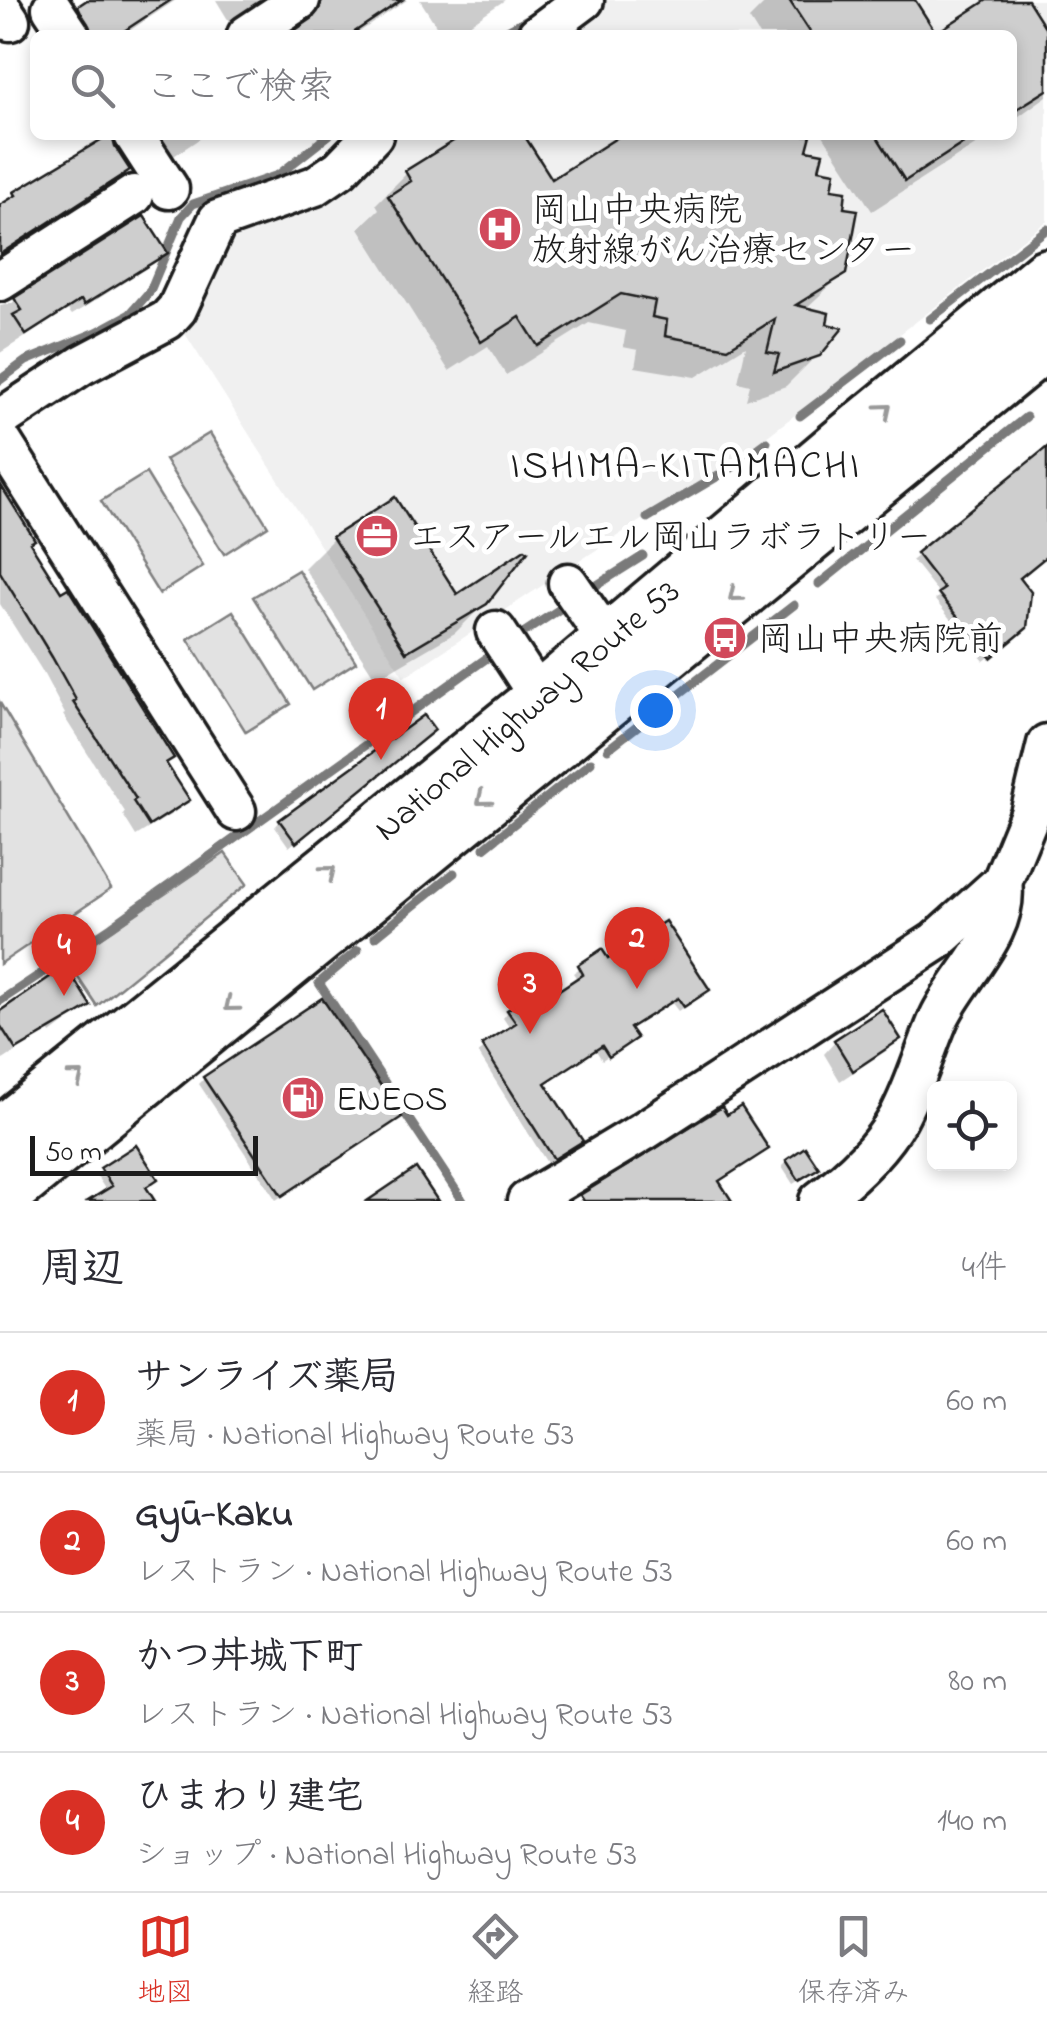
<!DOCTYPE html>
<html lang="ja">
<meta charset="utf-8">
<style>
:root{--surface:#fff;--page:#f7f7f7;--text:#2b2b33;--muted:#7c7c81;--line:#e1e1e2;--accent:#d93025}
body{margin:0;font-family:"Indie Flower","Klee One",sans-serif;background:var(--page);color:var(--text)}
.controls{position:absolute;right:30px;bottom:30px;display:grid;overflow:hidden;border-radius:15px;box-shadow:0 5px 15px #0003}
.controls button{width:90px;height:90px;display:grid;place-items:center;padding:0;border:0;border-bottom:2px solid var(--line);background:var(--surface);color:var(--text);font:50px sans-serif}
.scale{position:absolute;left:30px;bottom:25px;width:228px;box-sizing:border-box;padding-left:10px;border:5px solid #1c1c1c;border-top:0;font-size:28px;line-height:35px;white-space:nowrap;color:#1c1c1c;-webkit-text-stroke:8px #fff;paint-order:stroke}
.you{position:absolute;left:655px;top:710px;width:35px;height:35px;margin:-25px;border:8px solid #fff;border-radius:50%;background:#1a73e8;box-shadow:0 0 0 15px #1a73e833}
.badge{display:grid;place-items:center;width:65px;height:65px;border-radius:50%;background:var(--accent);color:#fff;font-size:32px;font-weight:700}
.pin{position:absolute;translate:-50% -82px;filter:drop-shadow(0 2px 5px #0008)}
.pin::after{content:'';position:absolute;top:52px;width:35px;height:30px;background:inherit;clip-path:polygon(0 0,100% 0,50% 100%)}
.list{margin:0;padding:0;list-style:none}
h2{display:flex;justify-content:space-between;align-items:center;height:130px;margin:0;padding:0 40px;font-size:42px}
h2 small{font-size:32px;font-weight:400;color:var(--muted)}
.list li{display:grid;grid-template-columns:65px 1fr auto;gap:30px;align-items:center;box-sizing:border-box;height:140px;padding:0 40px;border-top:2px solid var(--line)}
.list b{display:block;font-size:38px;white-space:nowrap}
.list p{margin:0;font-size:32px;white-space:nowrap;color:var(--muted)}
.list em{font-size:32px;font-style:normal;color:var(--muted)}
.icon{flex:none;width:55px;height:55px;fill:none;stroke:currentColor;stroke-width:2;stroke-linecap:round;stroke-linejoin:round}
.map{position:relative;flex:none;width:1047px;height:1201px;overflow:hidden}
.search{position:absolute;background:var(--surface);box-shadow:0 5px 15px #0003;left:30px;right:30px;top:30px;height:110px;display:flex;align-items:center;gap:25px;box-sizing:border-box;padding:0 35px;border-radius:15px;color:var(--muted);font-size:38px}
.sheet{height:690px;background:var(--surface)}
nav{display:flex;justify-content:space-around;align-items:center;box-sizing:border-box;height:140px;border-top:2px solid var(--line);background:var(--surface);font-size:28px;color:var(--muted)}
nav a{display:grid;justify-items:center;gap:5px}
nav .on{color:var(--accent)}
.map>svg:first-child{display:block}
</style>
<div class="map">
<svg width="1047" height="1201" viewBox="0 0 1047 1201">
<rect width="100%" height="100%" fill="#fff"/>
<filter id="ink" filterUnits="userSpaceOnUse"><feTurbulence type="fractalNoise" baseFrequency=".01" numOctaves="2"/><feDisplacementMap in="SourceGraphic" scale="20" xChannelSelector="R" yChannelSelector="G"/><feConvolveMatrix kernelMatrix="1 2 1 2 8 2 1 2 1" color-interpolation-filters="sRGB"/></filter>
<g filter="url(#ink)">
<path fill="#f0f0f0" d="M 597,0 L 1047,0 L 1047,221 L 761,441 L 404,677 L 177,321 L 223,228 L 385,135 L 1012,135 L 1012,35 L 550,35 Z"/>
<g fill="#e2e2e2" stroke="#7f7f7f" stroke-width="2.5">
<path d="M 210,433 L 268,526 L 224,554 L 165,460 Z"/>
<path d="M 146,473 L 203,566 L 159,594 L 101,501 Z"/>
<path d="M 298,570 L 356,662 L 312,690 L 253,597 Z"/>
<path d="M 233,611 L 291,704 L 246,732 L 188,639 Z"/>
<path d="M 0,703 L 111,889 L 0,964 Z"/>
<path d="M 225,853 L 247,884 L 97,1006 L 67,961 Z"/>
</g>
<g fill="#0003">
<path d="M 91,0 L 176,0 L 123,35 L 67,35 L 61,26 Z"/>
<path d="M 216,0 L 269,0 L 230,23 Z"/>
<path d="M 294,0 L 407,0 L 355,35 L 292,35 L 303,28 L 305,19 L 302,7 Z"/>
<path d="M 420,0 L 505,0 L 453,35 L 442,35 Z"/>
<path d="M 768,0 L 912,0 L 934,35 L 759,35 L 749,19 Z"/>
<path d="M 991,0 L 1025,0 L 1047,34 L 1047,96 L 1012,121 L 1012,35 L 937,35 Z"/>
<path d="M 134,135 L 205,135 L 153,170 Z"/>
<path d="M 467,135 L 521,135 L 551,183 L 626,135 L 803,135 L 804,152 L 829,191 L 844,273 L 804,310 L 818,354 L 786,386 L 746,400 L 750,385 L 738,382 L 746,346 L 696,377 L 635,367 L 638,350 L 623,347 L 626,331 L 589,323 L 506,375 L 488,346 L 449,371 L 359,228 L 379,209 L 376,204 L 407,173 Z"/>
<path d="M 823,135 L 991,135 L 872,211 Z"/>
<path d="M 127,170 L 115,181 L 0,256 L 0,206 Z"/>
<path d="M 144,219 L 165,253 L 153,264 L 72,315 L 68,310 L 0,353 L 0,306 L 12,303 Z"/>
<path d="M 1038,458 L 1047,469 L 1047,554 L 1017,578 L 1019,633 L 984,661 L 935,600 L 940,595 L 912,560 Z"/>
<path d="M 0,487 L 27,544 L 187,800 L 175,812 L 136,836 L 123,815 L 125,812 L 63,715 L 65,714 L 41,669 L 0,604 Z"/>
<path d="M 333,539 L 456,597 L 486,602 L 455,633 L 376,679 L 304,568 Z"/>
<path d="M 427,735 L 289,847 L 275,827 L 280,821 Z"/>
<path d="M 601,953 L 608,962 L 707,990 L 678,1011 L 671,1002 L 628,1030 L 628,1043 L 602,1060 L 595,1049 L 542,1084 L 580,1141 L 547,1163 L 478,1053 L 511,1030 L 503,1018 L 508,1012 L 537,1007 L 578,980 L 573,973 Z"/>
<path d="M 88,1006 L 51,1034 L 49,1030 L 3,1060 L 0,1055 L 0,1014 Z"/>
<path d="M 881,1013 L 898,1039 L 886,1051 L 840,1081 L 824,1054 L 835,1042 Z"/>
<path d="M 204,1079 L 393,1122 L 276,1200 L 199,1084 Z"/>
<path d="M 721,1111 L 766,1148 L 754,1160 L 718,1183 L 729,1201 L 578,1201 Z"/>
<path d="M 787,1162 L 810,1173 L 793,1184 L 782,1167 Z"/>
<path d="M 102,1170 L 144,1188 L 152,1201 L 94,1201 L 107,1192 L 96,1175 Z"/>
</g>
<g fill="none" stroke-linecap="round" stroke-linejoin="round">
<g stroke="#7a7a7a" stroke-width="9">
<path d="M 498,35 L 533,16"/>
<path d="M 930,319 L 1047,229"/>
<path d="M 0,380 L 26,361 L 97,332 L 130,314 L 150,291 L 181,217 L 193,204 L 278,175 L 329,135"/>
<path d="M 800,416 L 900,340"/>
<path d="M 647,518 L 730,469 L 767,442"/>
<path d="M 819,584 L 1026,417"/>
<path d="M 586,592 L 643,556"/>
<path d="M 511,641 L 569,603"/>
<path d="M 608,749 L 794,605"/>
<path d="M 484,848 L 591,762"/>
<path d="M 375,937 L 454,873"/>
<path d="M 358,950 L 319,983 L 463,1201"/>
<path d="M 0,1001 L 111,927 L 498,650"/>
</g>
</g>
<g fill="#cecece" stroke="#1c1c1c" stroke-width="2.5">
<path d="M 87,0 L 171,0 L 118,35 L 92,35 L 78,6 Z"/>
<path d="M 322,0 L 402,0 L 350,35 L 288,35 L 313,18 Z"/>
<path d="M 789,0 L 915,0 L 936,33 L 987,0 L 1028,0 L 1047,30 L 1047,90 L 1012,112 L 1012,35 L 812,35 Z"/>
<path d="M 109,135 L 112,135 L 115,147 L 130,170 L 0,254 L 0,205 L 16,195 L 14,192 Z"/>
<path d="M 463,135 L 524,135 L 552,179 L 621,135 L 811,135 L 807,150 L 823,153 L 819,169 L 835,172 L 832,189 L 846,191 L 844,208 L 858,210 L 846,274 L 796,305 L 829,313 L 827,324 L 843,328 L 820,356 L 774,372 L 779,354 L 767,352 L 775,319 L 728,348 L 665,336 L 667,320 L 652,317 L 655,301 L 621,294 L 538,346 L 520,317 L 481,342 L 388,196 L 411,181 L 405,171 Z"/>
<path d="M 876,135 L 976,135 L 905,181 Z"/>
<path d="M 144,216 L 168,253 L 84,305 L 81,300 L 26,335 L 13,315 L 22,310 L 14,298 Z"/>
<path d="M 1047,447 L 1047,556 L 1020,578 L 1031,592 L 1027,628 L 991,658 L 938,593 L 944,589 L 916,553 Z"/>
<path d="M 0,484 L 35,540 L 30,543 L 61,592 L 68,588 L 174,758 L 166,763 L 190,800 L 149,826 L 133,801 L 136,799 L 73,702 L 76,700 L 52,657 L 0,572 Z"/>
<path d="M 395,497 L 457,594 L 525,549 L 528,551 L 487,604 L 406,652 L 332,537 Z"/>
<path d="M 424,715 L 435,730 L 296,843 L 279,820 Z"/>
<path d="M 665,921 L 710,990 L 684,1007 L 678,998 L 630,1028 L 637,1038 L 609,1057 L 602,1046 L 545,1083 L 583,1141 L 554,1159 L 482,1045 L 516,1023 L 507,1010 L 531,994 L 538,1004 L 583,974 L 578,965 L 602,949 L 608,958 Z"/>
<path d="M 66,966 L 91,1006 L 16,1050 L 0,1025 L 0,1011 Z"/>
<path d="M 322,998 L 402,1117 L 282,1196 L 203,1077 Z"/>
<path d="M 882,1009 L 901,1039 L 853,1071 L 834,1040 Z"/>
<path d="M 741,1106 L 769,1149 L 719,1181 L 732,1201 L 584,1201 L 580,1195 L 722,1107 L 727,1115 Z"/>
<path d="M 136,1145 L 158,1179 L 146,1187 L 155,1201 L 88,1201 L 112,1186 L 100,1168 Z"/>
<path d="M 805,1147 L 819,1168 L 799,1180 L 786,1160 Z"/>
<path d="M 416,1168 L 438,1201 L 367,1201 Z"/>
</g>
<g fill="none" stroke-linecap="round" stroke-linejoin="round">
<g stroke="#1c1c1c" stroke-width="45">
<g id="street">
<path d="M 0,6 L 10,21"/>
<path d="M 52,8 L 70,35"/>
<path d="M 247,35 L 300,0"/>
<path d="M 537,35 L 584,0"/>
<path d="M 134,135 L 169,189"/>
<path d="M 0,281 L 134,195"/>
<path d="M 0,419 L 82,365 L 167,320 L 177,309 L 218,220 L 315,186 L 340,169 L 373,135"/>
<path d="M 0,439 L 236,811"/>
<path d="M 568,583 L 608,641"/>
<path d="M 496,631 L 541,700"/>
<path d="M 527,1201 L 642,1132 L 935,942 L 1002,882 L 1030,814 L 1047,744"/>
<path d="M 819,1201 C 848,1179 880,1150 898,1118 C 915,1087 925,1050 939,1018 C 959,975 1010,933 1002,882"/>
</g>
</g>
<g stroke="#1c1c1c" stroke-width="62">
<g id="highway">
<path d="M 0,1137 L 541,700 L 843,445 L 1047,277"/>
<path d="M 0,1196 L 1047,340"/>
</g>
</g>
<use href="#street" stroke="#fff" stroke-width="38"/>
<use href="#highway" stroke="#fff" stroke-width="55"/>
</g>
<defs><path id="oneway-chevron" d="M-2-3.5L2.5 0L-2 3.5" fill="none" stroke-width="1.6" stroke-linecap="round" stroke-linejoin="round" transform="scale(2.5)"/></defs>
<g stroke="#999">
<use href="#oneway-chevron" transform="translate(885 410) rotate(-40)"/>
<use href="#oneway-chevron" transform="translate(735 595) rotate(141)"/>
<use href="#oneway-chevron" transform="translate(483 799) rotate(141)"/>
<use href="#oneway-chevron" transform="translate(329 872) rotate(-39)"/>
<use href="#oneway-chevron" transform="translate(231 1005) rotate(141)"/>
<use href="#oneway-chevron" transform="translate(77 1077) rotate(-39)"/>
</g>
</g>
<defs>
<g id="hospital-disc" transform="scale(2.25)"><circle r="9.5" fill="#d1495b" stroke="#fff"/><path d="M-5-5h3v3.5h4V-5h3V5h-3V1.5h-4V5h-3Z" fill="#fff"/></g>
<g id="office-disc" transform="scale(2.25)"><circle r="9.5" fill="#d1495b" stroke="#fff"/><path d="M-6-3h4V-5.5h4V-3h4V5H-6ZM-1-4.5V-3h2v-1.5ZM-6 0V1H6V0Z" fill="#fff"/></g>
<g id="bus-disc" transform="scale(2.25)"><circle r="9.5" fill="#d1495b" stroke="#fff"/><path d="M-5-6H5V4H4V6H2V4H-2V6H-4V4H-5ZM-3.5-4V0h7V-4ZM-3.5 1.2v1.5H-2V1.2ZM2 1.2v1.5H3.5V1.2Z" fill="#fff"/></g>
<g id="fuel-disc" transform="scale(2.25)"><circle r="9.5" fill="#d1495b" stroke="#fff"/><path d="M-5.5-6h7V0h2V4h1.3V-2.5L3-4.5l.8-.8L6-3V5H2.5V1h-1V6h-7ZM-4.2-4.7v3.2H.2V-4.7Z" fill="#fff"/></g>
</defs>
<g fill-rule="evenodd">
<use href="#hospital-disc" x="500" y="229"/>
<use href="#office-disc" x="377" y="536"/>
<use href="#bus-disc" x="725" y="638"/>
<use href="#fuel-disc" x="303" y="1098"/>
</g>
<g text-anchor="middle" stroke-width="10" stroke-linejoin="round" paint-order="stroke">
<g font-size="35" fill="#1c1c1c" stroke="#fff" text-anchor="start">
<text x="532" y="221">岡山中央病院<tspan x="532" dy="40">放射線がん治療センター</tspan></text>
<text x="410" y="548">エスアールエル岡山ラボラトリー</text>
<text x="758" y="650">岡山中央病院前</text>
<text x="336" y="1110">ENEOS</text>
</g>
<g font-size="35" fill="#1c1c1c" stroke="#fff">
<text transform="translate(526 709) rotate(-40)" y="12">National Highway Route 53</text>
</g>
<g font-size="40" letter-spacing="2.5" fill="#1c1c1c" stroke="#fff">
<text x="686" y="477">ISHIMA-KITAMACHI</text>
</g>
</g>
</svg>
<div class="controls">
<button><svg class="icon" aria-label="locate" viewBox="0 0 24 24"><circle cx="12" cy="12" r="6"/><path d="M12 2v4M12 18v4M2 12h4M18 12h4"/></svg></button>
</div>
<div class="scale">50 m</div>
<div class="you"></div>
<div class="pin badge" style="left:381px;top:760px">1</div>
<div class="pin badge" style="left:637px;top:989px">2</div>
<div class="pin badge" style="left:530px;top:1034px">3</div>
<div class="pin badge" style="left:64px;top:996px">4</div>
<div class="search"><svg class="icon" aria-label="search" viewBox="0 0 24 24"><circle cx="10" cy="10" r="6"/><path d="M15 15l6 6"/></svg>ここで検索</div>
</div>
<section class="sheet">
<h2>周辺<small>4件</small></h2>
<ul class="list">
<li><span class="badge">1</span><div><b>サンライズ薬局</b><p>薬局 · National Highway Route 53</p></div><em>60 m</em></li>
<li><span class="badge">2</span><div><b>Gyū-Kaku</b><p>レストラン · National Highway Route 53</p></div><em>60 m</em></li>
<li><span class="badge">3</span><div><b>かつ丼城下町</b><p>レストラン · National Highway Route 53</p></div><em>80 m</em></li>
<li><span class="badge">4</span><div><b>ひまわり建宅</b><p>ショップ · National Highway Route 53</p></div><em>140 m</em></li>
</ul>
</section>
<nav>
<a class="on"><svg class="icon" aria-label="map" viewBox="0 0 24 24"><path d="M3 6l6-2 6 2 6-2v14l-6 2-6-2-6 2zM9 4v14M15 6v14"/></svg>地図</a>
<a><svg class="icon" aria-label="directions" viewBox="0 0 24 24"><path d="M12 3l9 9-9 9-9-9zM9 14v-3h6M13 9l2 2-2 2"/></svg>経路</a>
<a><svg class="icon" aria-label="saved" viewBox="0 0 24 24"><path d="M7 4h10v16l-5-4-5 4z"/></svg>保存済み</a>
</nav>
